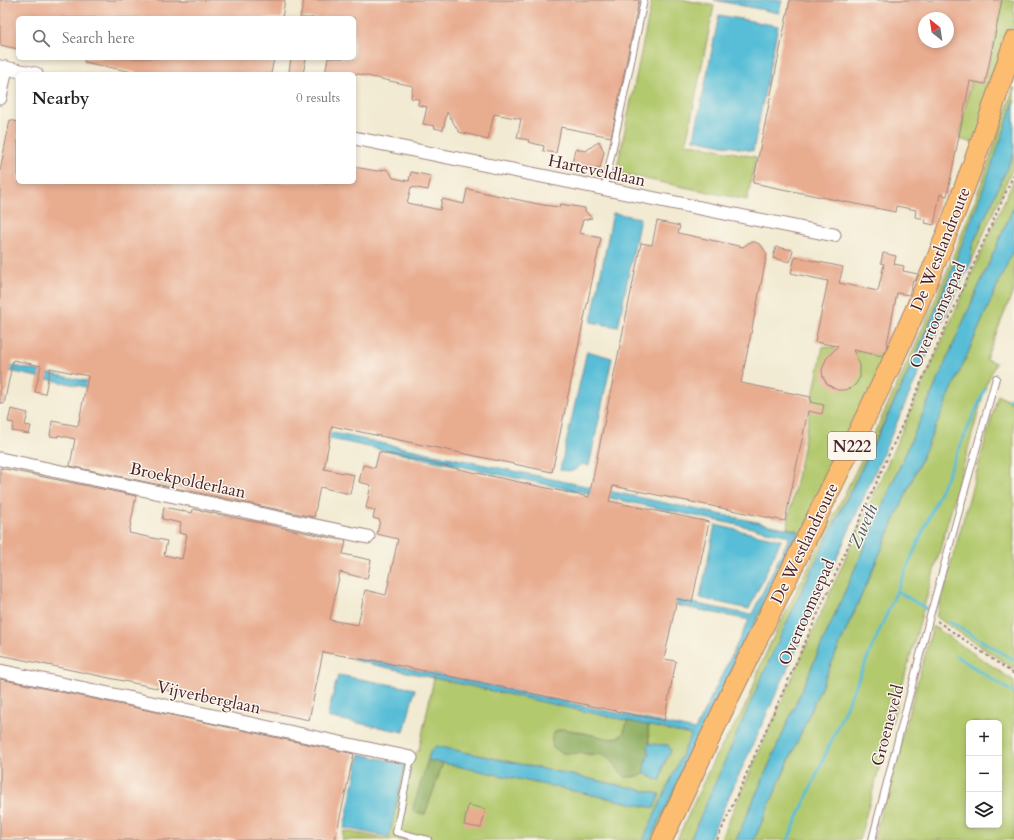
<!DOCTYPE html>
<meta charset="utf-8">
<style>
:root{--surface:#fff;--page:#f6f6f6;--text:#222;--muted:#767676;--line:#e0e0e0}
body{margin:0;font-family:Cardo,serif;background:var(--page);color:var(--text)}
.controls{position:absolute;right:12px;bottom:12px;display:grid;overflow:hidden;border-radius:6px;box-shadow:0 2px 6px #0003}
.controls button{width:36px;height:36px;display:grid;place-items:center;padding:0;border:0;border-bottom:1px solid var(--line);background:var(--surface);color:var(--text);font:20px sans-serif}
.compass{position:absolute;left:918px;top:12px;width:36px;height:36px;border-radius:50%;background:var(--surface);box-shadow:0 2px 6px #0003;rotate:330deg}
.list{margin:0;padding:0;list-style:none}
h2{display:flex;justify-content:space-between;align-items:center;height:52px;margin:0;padding:0 16px;font-size:17px}
h2 small{font-size:13px;font-weight:400;color:var(--muted)}
.icon{flex:none;width:22px;height:22px;fill:none;stroke:currentColor;stroke-width:2;stroke-linecap:round;stroke-linejoin:round}
.map{position:relative;flex:none;width:1014px;height:840px;overflow:hidden}
.search{position:absolute;background:var(--surface);box-shadow:0 2px 6px #0003;left:16px;top:16px;width:340px;height:44px;display:flex;align-items:center;gap:10px;box-sizing:border-box;padding:0 14px;border-radius:6px;color:var(--muted);font-size:15px}
.panel{position:absolute;background:var(--surface);box-shadow:0 2px 6px #0003;left:16px;top:72px;width:340px;height:112px;border-radius:6px}
.map>svg:first-child{display:block}
</style>
<div class="map">
<svg width="1014" height="840" viewBox="0 0 1014 840">
<rect width="100%" height="100%" fill="#fbf7ec"/>
<filter id="ink" filterUnits="userSpaceOnUse"><feTurbulence type="fractalNoise" baseFrequency=".025" numOctaves="2"/><feDisplacementMap in="SourceGraphic" scale="8" xChannelSelector="R" yChannelSelector="G"/><feConvolveMatrix kernelMatrix="1 2 1 2 8 2 1 2 1" color-interpolation-filters="sRGB"/></filter>
<filter id="wash" filterUnits="userSpaceOnUse"><feTurbulence type="fractalNoise" baseFrequency=".012" numOctaves="4" result="noise"/><feDisplacementMap in="SourceGraphic" scale="16" xChannelSelector="R" yChannelSelector="G"/><feGaussianBlur stdDeviation="0.9" result="paint"/><feColorMatrix in="noise" values="0 0 0 0 0 0 0 0 0 0 0 0 0 0 0 0 0 1.4 0 .05"/><feComposite in="paint" operator="in"/></filter>
<g filter="url(#wash)">
<rect width="100%" height="100%" fill="#f2ead2"/>
<g fill="#b3c96e" stroke="#7e744c" fill-rule="evenodd">
<path d="M 652,0 L 686,0 L 714,6 L 686,143 L 756,157 L 747,200 L 616,173 Z"/>
<path d="M 1002,0 L 1014,0 L 1014,24 L 995,73 L 977,144 L 959,139 L 971,81 L 985,84 Z"/>
<path d="M 1014,87 L 1014,101 L 999,147 L 969,227 L 934,312 L 902,385 L 800,594 L 690,840 L 677,840 L 714,759 L 740,716 L 750,697 L 759,669 L 770,644 C 837,508 908,373 963,231 C 982,184 998,135 1014,87 Z"/>
<path d="M 1014,153 L 1014,165 L 971,263 L 972,246 Z"/>
<path d="M 1014,179 L 1014,206 L 736,840 L 720,840 Z"/>
<path d="M 1014,248 L 1014,289 L 986,359 L 996,363 L 986,385 L 859,840 L 754,840 Z"/>
<path d="M 823,346 L 884,356 L 877,371 L 881,374 L 657,840 L 650,840 L 799,531 L 787,528 Z"/>
<path d="M 998,395 L 1014,404 L 1014,669 L 936,617 Z"/>
<path d="M 933,626 L 1014,681 L 1014,840 L 873,840 ZM 969,723 L 999,723 L 999,825 L 969,825 Z"/>
<path d="M 434,678 L 628,720 L 624,732 L 621,736 L 611,739 L 564,729 L 557,730 L 552,735 L 588,755 L 600,754 L 610,758 L 621,773 L 632,777 L 644,774 L 647,774 L 655,780 L 661,777 L 663,766 L 671,751 L 668,745 L 649,744 L 648,724 L 692,735 L 646,840 L 342,840 L 344,831 L 388,839 L 407,761 L 419,750 ZM 436,746 L 660,794 L 654,808 L 443,763 L 425,814 L 413,811 L 430,752 Z"/>
</g>
<g fill="#8ead61" stroke="#6c6646">
<path d="M 628,720 L 648,724 L 649,744 L 647,746 L 650,754 L 645,763 L 644,774 L 632,777 L 626,777 L 621,773 L 610,758 L 600,754 L 563,753 L 553,748 C 550,736 551,732 564,729 L 611,739 L 621,736 L 624,732 Z"/>
<path d="M 428,760 L 443,763 L 425,814 L 412,811 Z"/>
</g>
<g fill="#59bed7" stroke="#526e81">
<path d="M 714,0 L 782,0 L 779,13 Z"/>
<path d="M 719,15 L 778,26 L 753,151 L 694,139 Z"/>
<path d="M 1014,101 L 1014,153 L 972,246 L 971,263 L 950,304 L 925,359 L 787,670 L 709,840 L 690,840 C 727,757 762,674 801,592 C 834,522 870,454 903,384 C 945,291 982,197 1014,101 Z"/>
<path d="M 1014,206 L 1014,248 L 754,840 L 736,840 Z"/>
<path d="M 613,213 L 640,218 L 618,327 L 591,322 Z"/>
<path d="M 587,351 L 612,358 L 589,466 L 583,464 L 573,471 L 560,470 Z"/>
<path d="M 0,363 L 799,531 L 650,840 L 643,840 L 691,735 L 353,660 L 353,656 L 695,730 L 749,620 L 420,553 L 420,547 L 746,614 L 752,614 L 790,536 L 0,369 Z"/>
<path d="M 715,525 L 781,540 L 749,609 L 700,598 Z"/>
<path d="M 338,675 L 415,689 L 404,732 L 327,717 Z"/>
<path d="M 649,744 L 668,745 L 671,751 L 663,766 L 661,780 C 653,780 651,775 644,774 L 645,763 L 649,754 L 647,746 Z"/>
<path d="M 436,746 L 660,794 L 654,808 L 428,760 L 430,752 Z"/>
<path d="M 360,754 L 405,764 L 389,837 L 344,828 Z"/>
</g>
<g fill="none" stroke-linecap="round" stroke-linejoin="round">
<g stroke="#59bed7" stroke-width="3">
<path d="M 1009,399 L 1014,402"/>
<path d="M 897,591 L 930,611"/>
<path d="M 950,622 L 1014,660"/>
<path d="M 956,656 L 1014,693"/>
<path d="M 788,840 L 985,389"/>
</g>
</g>
<g id="blocks">
<g fill="#e8ac8f" fill-rule="evenodd">
<path d="M 0,0 L 285,0 L 282,18 L 18,18 L 18,49 L 0,45 Z"/>
<path d="M 304,0 L 639,0 L 611,137 L 561,127 L 556,153 L 543,151 L 544,146 L 528,142 L 529,140 L 517,138 L 521,119 L 494,114 L 488,140 L 480,138 L 480,137 L 459,132 L 447,112 L 443,130 L 434,128 L 435,126 L 423,124 L 427,107 L 418,105 L 419,99 L 411,98 L 413,86 L 358,74 L 325,74 L 328,58 L 354,58 L 354,18 L 300,18 Z"/>
<path d="M 790,0 L 1002,0 L 985,84 L 970,81 L 947,196 L 940,194 L 934,225 L 925,223 L 926,219 L 915,217 L 916,210 L 896,206 L 895,212 L 753,183 ZM 924,18 L 948,18 L 948,42 L 924,42 Z"/>
<path d="M 85,58 L 274,58 L 271,74 L 142,74 L 84,62 Z"/>
<path d="M 291,58 L 306,58 L 303,74 L 289,72 Z"/>
<path d="M 10,120 L 18,122 L 18,182 L 354,182 L 354,167 L 377,171 L 386,169 L 390,172 L 393,178 L 409,181 L 411,172 L 431,176 L 428,190 L 411,187 L 407,203 L 440,210 L 442,199 L 464,204 L 467,189 L 543,205 L 559,207 L 560,204 L 585,208 L 585,211 L 592,218 L 583,220 L 579,233 L 601,238 L 552,472 L 332,426 L 324,469 L 354,475 L 350,494 L 320,487 L 314,517 L 70,466 L 75,439 L 58,435 L 58,437 L 50,436 L 52,421 L 78,426 L 88,376 L 50,368 L 45,394 L 35,392 L 41,366 L 13,360 L 4,404 L 0,403 L 0,171 Z"/>
<path d="M 599,141 L 604,152 L 600,169 L 572,164 L 575,149 L 586,151 Z"/>
<path d="M 657,221 L 680,226 L 678,233 L 743,247 L 750,242 L 755,242 L 761,245 L 767,254 L 741,383 L 811,397 L 810,402 L 824,405 L 822,414 L 808,411 L 785,521 L 613,486 L 609,501 L 709,522 L 692,602 L 677,599 L 664,659 L 676,661 L 664,721 L 372,660 L 371,661 L 323,652 L 309,720 L 0,655 L 0,468 L 136,496 L 129,533 L 167,541 L 164,555 L 182,559 L 187,535 L 179,533 L 181,523 L 162,519 L 164,507 L 192,513 L 193,509 L 346,541 L 343,554 L 371,560 L 367,579 L 340,572 L 330,620 L 358,625 L 365,590 L 386,595 L 398,539 L 377,534 L 380,520 L 373,518 L 375,510 L 366,508 L 371,485 L 359,482 L 363,465 L 375,468 L 379,452 L 589,497 L 641,243 L 652,245 Z"/>
<path d="M 776,247 L 793,250 L 790,262 L 773,258 Z"/>
<path d="M 883,253 L 896,256 L 894,264 L 904,266 L 903,271 L 918,274 L 915,281 L 913,281 L 909,295 L 897,293 L 886,349 L 882,356 L 853,350 L 860,365 L 860,377 L 856,384 L 851,388 L 844,390 L 837,390 L 827,384 L 823,377 L 822,370 L 826,359 L 838,346 L 815,342 L 828,281 L 791,273 L 795,257 L 843,267 L 839,283 L 878,291 L 884,264 L 881,263 Z"/>
<path d="M 11,409 L 28,413 L 25,425 L 31,426 L 29,434 L 12,431 L 14,423 L 8,422 Z"/>
<path d="M 0,679 L 354,754 L 335,840 L 0,840 Z"/>
<path d="M 468,805 L 486,809 L 481,828 L 464,825 Z"/>
</g>
</g>
</g>
<g filter="url(#ink)">
<use href="#blocks" fill-opacity="0" stroke="#9e847e" stroke-width="1"/>
<g fill="none" stroke-linecap="round" stroke-linejoin="round">
<g stroke="#9e847e" stroke-width="8">
<g id="lane">
<path d="M 604,190 L 644,0"/>
<path d="M 411,758 L 396,832 L 428,840"/>
<path d="M 872,840 L 930,616 L 996,378"/>
</g>
</g>
<g stroke="#9e847e" stroke-width="15">
<g id="street">
<path d="M 0,67 L 36,74"/>
<path d="M 0,98 L 6,68"/>
<path d="M 354,138 L 834,235"/>
<path d="M 0,459 L 368,537"/>
<path d="M 0,671 L 411,758"/>
</g>
</g>
<g stroke="#9e847e" stroke-width="22">
<path id="primary" d="M 662,840 L 731,693 L 889,369 C 938,263 980,153 1014,41"/>
</g>
<g stroke="#9e847e" stroke-width="2" stroke-dasharray="3 3" stroke-linecap="butt">
<path d="M 937,621 L 1014,674"/>
<path d="M 717,840 L 1014,174"/>
</g>
<use href="#lane" stroke="#fff" stroke-width="6"/>
<use href="#street" stroke="#fff" stroke-width="13"/>
<use href="#primary" stroke="#fcbd6f" stroke-width="20"/>
</g>
</g>
<g text-anchor="middle" stroke-width="3" stroke-linejoin="round" paint-order="stroke">
<rect fill="#fbf7ec" stroke="#7f6065" stroke-width="1" x="828" y="432" width="48" height="28" rx="3"/>
<g font-size="16" font-weight="bold" fill="#4a1f2b">
<text x="852" y="452">N222</text>
</g>
<g font-size="17" fill="#4a1f2b" stroke="#fbf7ec">
<text transform="translate(597 170) rotate(12)" y="6">Harteveldlaan</text>
<text transform="translate(940 249) rotate(-68)" y="6">De Westlandroute</text>
<text transform="translate(937 315) rotate(-66)" y="6">Overtoomsepad</text>
<text transform="translate(188 480) rotate(12)" y="6">Broekpolderlaan</text>
<text transform="translate(804 543) rotate(-64)" y="6">De Westlandroute</text>
<text transform="translate(806 612) rotate(-66)" y="6">Overtoomsepad</text>
<text transform="translate(209 697) rotate(12)" y="6">Vijverberglaan</text>
<text transform="translate(887 725) rotate(-75)" y="6">Groeneveld</text>
</g>
<g font-size="18" font-style="italic" fill="#4f5767" stroke="#fbf7ec">
<text transform="translate(863 526) rotate(-66)" y="6">Zweth</text>
</g>
</g>
</svg>
<div class="controls">
<button>+</button>
<button>−</button>
<button><svg class="icon" aria-label="layers" viewBox="0 0 24 24"><path d="M12 4l9 5-9 5-9-5zM3 14l9 5 9-5"/></svg></button>
</div>
<svg class="compass" viewBox="-18 -18 36 36"><path d="M0-13l5 13h-10z" fill="#e53935"/><path d="M0 13l5-13h-10z" fill="#767676"/></svg>
<div class="search"><svg class="icon" aria-label="search" viewBox="0 0 24 24"><circle cx="10" cy="10" r="6"/><path d="M15 15l6 6"/></svg>Search here</div>
<section class="panel">
<h2>Nearby<small>0 results</small></h2>
<ul class="list">
</ul>
</section>
</div>
